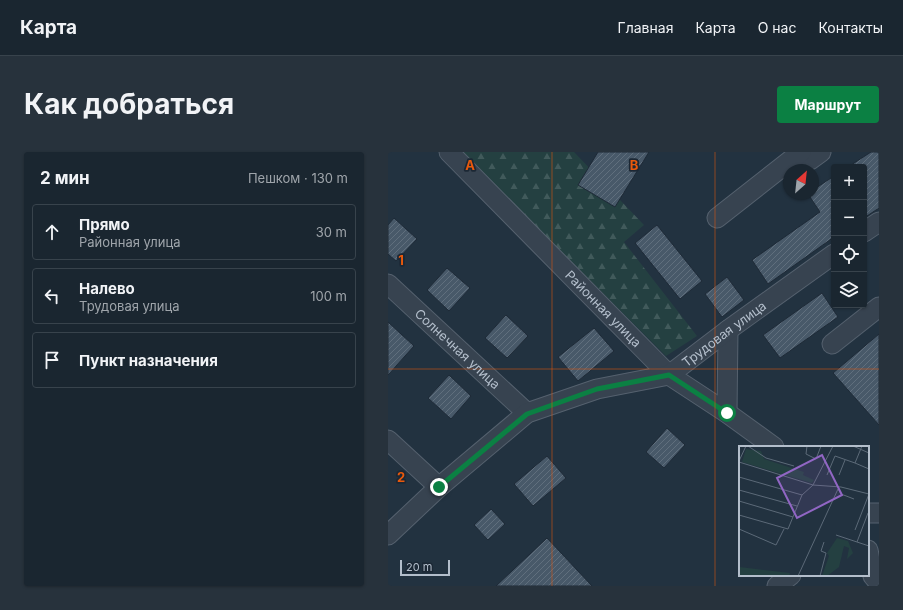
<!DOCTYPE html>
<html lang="ru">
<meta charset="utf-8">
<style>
:root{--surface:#1a2630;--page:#27323c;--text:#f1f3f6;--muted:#9fa5ab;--line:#38434c;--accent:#0b8043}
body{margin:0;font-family:Inter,sans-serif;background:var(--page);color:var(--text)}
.controls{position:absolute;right:12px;top:12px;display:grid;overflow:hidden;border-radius:4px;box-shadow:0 1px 3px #0004}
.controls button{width:36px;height:36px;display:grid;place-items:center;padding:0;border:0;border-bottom:1px solid var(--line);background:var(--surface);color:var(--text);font:20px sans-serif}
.compass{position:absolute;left:395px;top:12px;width:36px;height:36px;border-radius:50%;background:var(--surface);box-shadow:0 1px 3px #0004;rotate:27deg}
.scale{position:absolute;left:12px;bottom:10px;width:50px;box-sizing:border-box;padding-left:4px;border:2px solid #b3becb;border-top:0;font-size:11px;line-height:14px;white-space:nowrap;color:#b3becb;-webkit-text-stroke:3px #1c2835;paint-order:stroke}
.stop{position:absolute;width:12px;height:12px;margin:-9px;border:3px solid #0b8043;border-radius:50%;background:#fff}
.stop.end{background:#0b8043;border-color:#fff;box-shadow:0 1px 4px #0008}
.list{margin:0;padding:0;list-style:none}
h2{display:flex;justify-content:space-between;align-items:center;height:52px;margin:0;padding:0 16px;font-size:17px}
h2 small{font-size:13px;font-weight:400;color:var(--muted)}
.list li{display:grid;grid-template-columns:26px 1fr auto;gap:12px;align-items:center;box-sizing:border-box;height:56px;margin:0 8px 8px;padding:0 8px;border:1px solid var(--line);border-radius:4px}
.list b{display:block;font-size:15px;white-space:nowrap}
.list p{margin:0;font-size:13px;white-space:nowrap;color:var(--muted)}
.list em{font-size:13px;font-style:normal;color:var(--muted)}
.icon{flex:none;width:22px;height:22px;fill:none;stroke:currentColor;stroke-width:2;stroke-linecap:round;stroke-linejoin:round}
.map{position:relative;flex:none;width:491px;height:434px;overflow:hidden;border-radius:4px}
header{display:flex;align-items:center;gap:24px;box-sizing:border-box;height:56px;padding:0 20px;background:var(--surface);border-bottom:1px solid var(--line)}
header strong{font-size:19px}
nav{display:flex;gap:22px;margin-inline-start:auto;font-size:14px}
.intro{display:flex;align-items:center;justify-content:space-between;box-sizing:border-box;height:96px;padding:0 24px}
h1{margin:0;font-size:28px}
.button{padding:10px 18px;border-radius:4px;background:var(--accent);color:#fff;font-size:14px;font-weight:700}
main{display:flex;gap:24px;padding:0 24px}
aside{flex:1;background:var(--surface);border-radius:4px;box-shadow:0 1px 3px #0004}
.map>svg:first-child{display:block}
</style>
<header>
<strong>Карта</strong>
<nav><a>Главная</a><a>Карта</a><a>О нас</a><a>Контакты</a></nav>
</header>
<div class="intro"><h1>Как добраться</h1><a class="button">Маршрут</a></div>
<main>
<aside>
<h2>2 мин<small>Пешком · 130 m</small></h2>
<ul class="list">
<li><svg class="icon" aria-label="ahead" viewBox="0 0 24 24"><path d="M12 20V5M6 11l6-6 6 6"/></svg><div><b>Прямо</b><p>Районная улица</p></div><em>30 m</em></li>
<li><svg class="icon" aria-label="left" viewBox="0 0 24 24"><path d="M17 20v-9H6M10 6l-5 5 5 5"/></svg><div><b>Налево</b><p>Трудовая улица</p></div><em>100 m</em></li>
<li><svg class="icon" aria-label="arrive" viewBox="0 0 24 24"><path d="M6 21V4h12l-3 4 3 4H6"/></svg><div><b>Пункт назначения</b></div></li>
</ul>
</aside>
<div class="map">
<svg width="491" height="434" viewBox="0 0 491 434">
<defs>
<pattern id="forest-firs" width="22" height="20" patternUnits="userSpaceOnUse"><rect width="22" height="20" fill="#244041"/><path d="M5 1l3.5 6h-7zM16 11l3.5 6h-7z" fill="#415a5b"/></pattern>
<pattern id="building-hatch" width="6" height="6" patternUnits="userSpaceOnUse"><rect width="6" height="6" fill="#485969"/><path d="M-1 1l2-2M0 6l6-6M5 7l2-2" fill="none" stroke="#606f7d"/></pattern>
</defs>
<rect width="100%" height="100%" fill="#223240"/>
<path fill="url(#forest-firs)" d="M 73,0 L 186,0 L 256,73 L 236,90 L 309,184 L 278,204 Z"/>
<g fill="url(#building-hatch)" stroke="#1e2a37">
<path d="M 210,0 L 261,0 L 227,55 L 190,33 Z"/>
<path d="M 483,0 L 491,0 L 491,56 L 476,66 L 476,15 L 460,15 Z"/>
<path d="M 446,24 L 446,85 L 380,132 L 364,108 L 432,60 L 420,42 L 425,42 L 425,38 Z"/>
<path d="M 6,66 L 29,87 L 8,109 L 0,102 L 0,73 Z"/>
<path d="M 269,73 L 314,129 L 292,147 L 247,91 Z"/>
<path d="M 59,116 L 82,136 L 61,159 L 39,138 Z"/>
<path d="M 339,125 L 356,148 L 334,165 L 317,142 Z"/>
<path d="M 434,141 L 450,165 L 392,206 L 375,183 Z"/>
<path d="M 118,163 L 140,184 L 119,206 L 97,186 Z"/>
<path d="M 0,170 L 26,194 L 0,223 Z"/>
<path d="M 206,176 L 226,199 L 190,229 L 170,205 Z"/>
<path d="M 491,182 L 491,273 L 445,221 Z"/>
<path d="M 61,223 L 83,244 L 63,267 L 40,246 Z"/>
<path d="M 279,276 L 297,293 L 276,316 L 258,300 Z"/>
<path d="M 159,304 L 178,326 L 145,354 L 126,332 Z"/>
<path d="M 103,357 L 117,372 L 100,388 L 86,373 Z"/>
<path d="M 159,386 L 204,434 L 108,434 Z"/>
</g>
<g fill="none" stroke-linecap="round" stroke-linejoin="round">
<g stroke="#55616e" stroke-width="21">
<g id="minor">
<path id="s1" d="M 61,0 L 281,223 L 339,261 L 386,295"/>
<path d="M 416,0 L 422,8 L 433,0"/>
<path d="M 329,66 L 413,0"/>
<path d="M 476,80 L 491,70"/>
<path id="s2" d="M 0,132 L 139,261"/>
<path d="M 444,192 L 491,155"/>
<path d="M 339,261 L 340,178"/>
<path d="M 0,288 L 51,335"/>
<path d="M 480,361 L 491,361"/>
<path id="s3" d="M 0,383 L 51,335 L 139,261 L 209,237 L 281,223 L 340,178 L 446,102"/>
<path d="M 480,398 L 485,424 L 491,431"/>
<path d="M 389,434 L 403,423"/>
</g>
</g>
<use href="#minor" stroke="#374350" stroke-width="19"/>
</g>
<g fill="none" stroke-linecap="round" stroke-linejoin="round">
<path stroke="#0b8043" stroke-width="5" d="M 51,335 L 139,262 L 209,237 L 281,223 L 339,261"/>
</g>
<path fill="none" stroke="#e8590c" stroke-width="1" stroke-opacity="0.55" d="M 164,0 L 164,434M 327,0 L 327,434M 0,217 L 491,217"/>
<g text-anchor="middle" stroke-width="3.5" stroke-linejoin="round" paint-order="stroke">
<g font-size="13" fill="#b3becb" stroke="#1c2835">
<text dy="5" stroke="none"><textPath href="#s1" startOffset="220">Районная улица</textPath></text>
<text dy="5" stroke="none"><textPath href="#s3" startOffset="401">Трудовая улица</textPath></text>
<text dy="5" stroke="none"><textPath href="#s2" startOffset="95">Солнечная улица</textPath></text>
</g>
</g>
<g transform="translate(351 294)">
<rect width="130" height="130" fill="#223240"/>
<path d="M 0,121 L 51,127 L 50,130 L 0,130 Z" fill="#244041"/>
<path d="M 7,3 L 22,5 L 25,13 L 65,26 L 64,29 L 75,34 L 73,37 L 3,16 ZM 98,92 L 109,95 L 114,107 L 108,113 L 110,102 L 105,100 L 100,121 L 88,130 L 83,130 L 90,110 L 88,107 Z" fill="#244041"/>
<path fill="none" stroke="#5c6a78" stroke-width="1" d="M 9,0 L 27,12 L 55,20M 68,0 L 67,8 L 77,13 L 82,0M 114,0 L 130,7M 0,15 L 7,0M 0,16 L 74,39 L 102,41 L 130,48M 116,17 L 130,23M 88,29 L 96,10 L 116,17 L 123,0M 100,29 L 106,14M 0,31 L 63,49M 99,43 L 102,48 L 115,53M 0,44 L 58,60M 0,55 L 54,71M 0,69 L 49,83 L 63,49 L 74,39 L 94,0M 0,83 L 37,99 L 45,83M 116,84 L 130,48M 97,89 L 130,100M 118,96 L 129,67M 59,130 L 99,43M 81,130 L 87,107 L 82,105 L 85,96"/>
<path fill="#9166c4" fill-opacity="0.15" stroke="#9166c4" stroke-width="2" d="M 83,9 L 103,49 L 58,72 L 38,32 Z"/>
<rect width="130" height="130" fill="none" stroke="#b3becb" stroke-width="2"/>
</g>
<g font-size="13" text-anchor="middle" font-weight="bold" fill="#e8590c" stroke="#1c2835" stroke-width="3.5" stroke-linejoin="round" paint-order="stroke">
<text x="82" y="18">A</text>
<text x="246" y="18">B</text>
<text x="13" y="113">1</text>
<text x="13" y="330">2</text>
</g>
</svg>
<div class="controls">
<button>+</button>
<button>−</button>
<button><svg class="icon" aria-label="locate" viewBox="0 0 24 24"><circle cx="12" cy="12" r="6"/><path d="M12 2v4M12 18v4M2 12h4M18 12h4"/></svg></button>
<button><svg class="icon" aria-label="layers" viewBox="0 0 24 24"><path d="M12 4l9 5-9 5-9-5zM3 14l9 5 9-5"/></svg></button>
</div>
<svg class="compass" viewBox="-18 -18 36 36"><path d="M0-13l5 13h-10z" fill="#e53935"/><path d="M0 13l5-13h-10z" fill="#9fa5ab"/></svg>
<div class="scale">20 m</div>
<div class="stop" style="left:339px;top:261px"></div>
<div class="stop end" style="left:51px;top:335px"></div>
</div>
</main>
